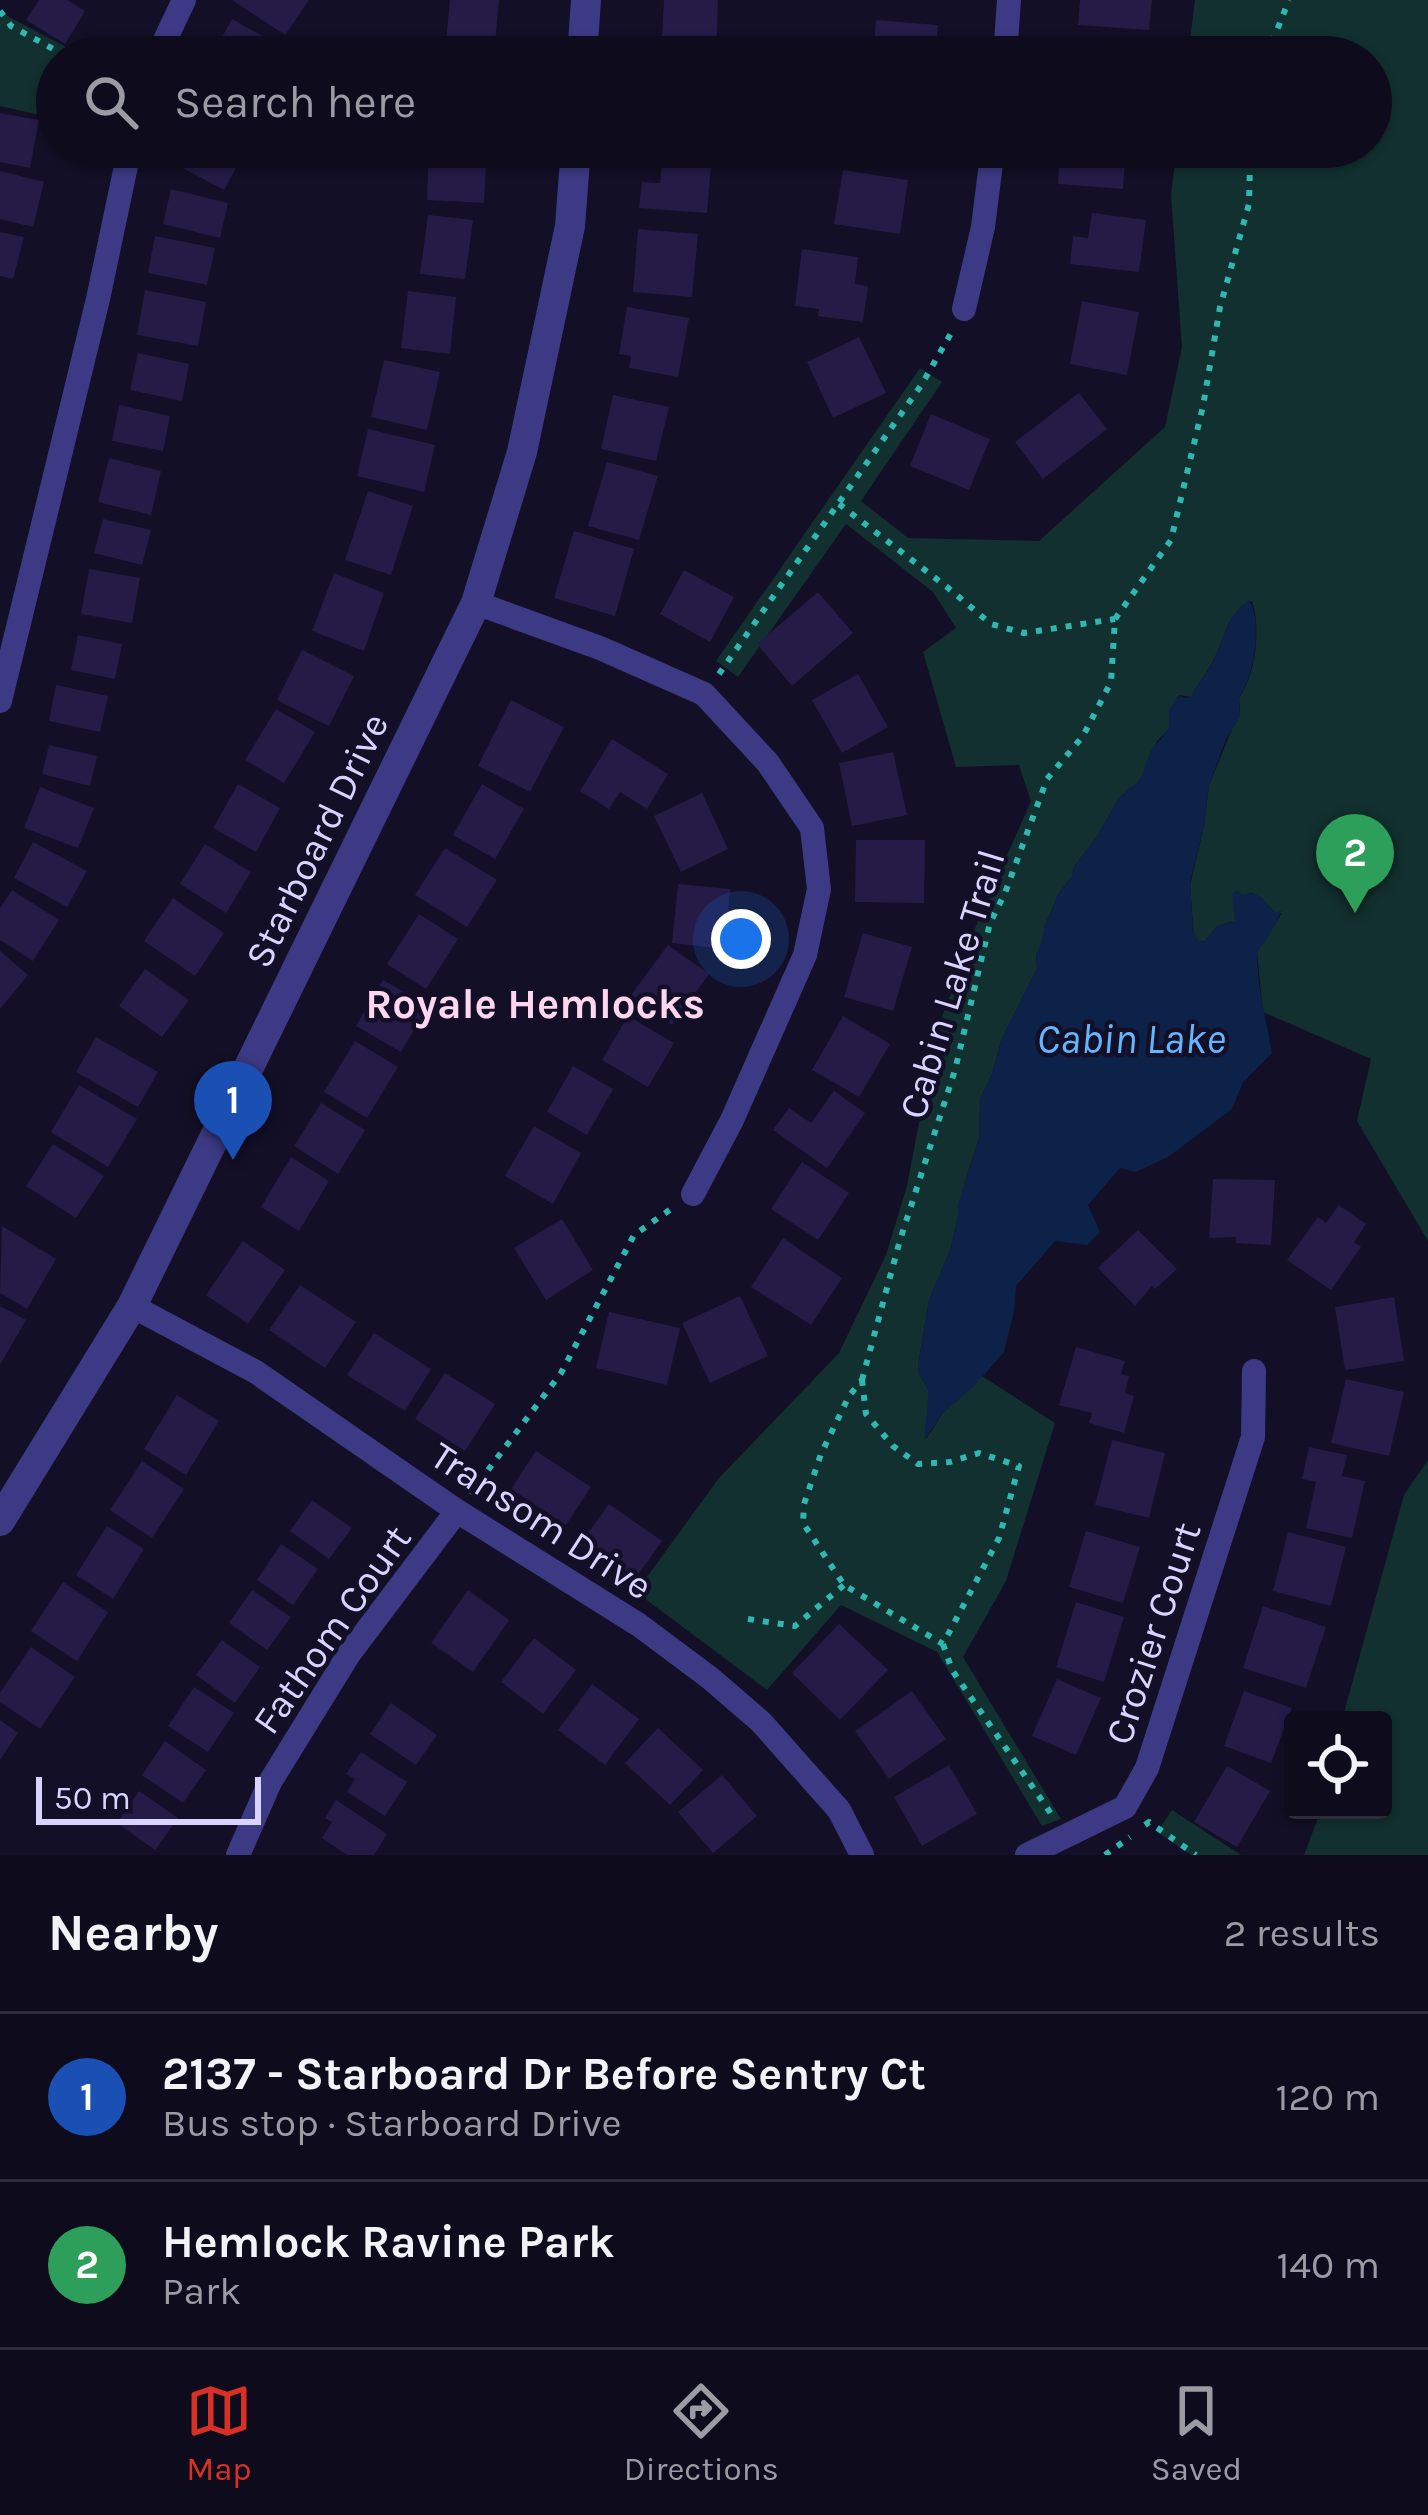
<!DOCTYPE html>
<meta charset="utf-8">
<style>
:root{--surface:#0e0b1c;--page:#1c1929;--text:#f1f3f6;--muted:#9b9ba3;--line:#2e2b3b;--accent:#d93025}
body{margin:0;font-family:Karla,sans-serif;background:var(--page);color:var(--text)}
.controls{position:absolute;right:36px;bottom:36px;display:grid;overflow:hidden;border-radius:12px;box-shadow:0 3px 9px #0004}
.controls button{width:108px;height:108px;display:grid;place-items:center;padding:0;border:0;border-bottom:3px solid var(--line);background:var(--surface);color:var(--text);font:60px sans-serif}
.scale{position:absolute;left:36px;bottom:30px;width:225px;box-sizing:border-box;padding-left:12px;border:6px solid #d9d4ff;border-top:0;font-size:33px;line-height:42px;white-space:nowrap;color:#d9d4ff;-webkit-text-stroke:9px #130f26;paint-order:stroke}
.you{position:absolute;left:741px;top:939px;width:42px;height:42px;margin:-30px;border:9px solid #fff;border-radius:50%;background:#1a73e8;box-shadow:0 0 0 18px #1a73e833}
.badge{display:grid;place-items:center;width:78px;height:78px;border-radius:50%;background:var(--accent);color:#fff;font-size:39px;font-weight:700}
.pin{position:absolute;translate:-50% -99px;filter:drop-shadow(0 3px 6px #0008)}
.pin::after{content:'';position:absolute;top:63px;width:42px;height:36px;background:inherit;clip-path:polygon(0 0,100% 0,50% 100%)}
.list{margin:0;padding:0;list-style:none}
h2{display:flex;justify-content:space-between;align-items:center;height:156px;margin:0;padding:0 48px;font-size:51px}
h2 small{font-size:39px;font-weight:400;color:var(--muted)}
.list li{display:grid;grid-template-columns:78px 1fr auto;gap:36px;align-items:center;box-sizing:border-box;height:168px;padding:0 48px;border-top:3px solid var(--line)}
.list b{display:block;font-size:45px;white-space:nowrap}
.list p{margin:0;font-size:39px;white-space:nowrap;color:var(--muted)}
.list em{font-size:39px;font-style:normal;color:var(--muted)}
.icon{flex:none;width:66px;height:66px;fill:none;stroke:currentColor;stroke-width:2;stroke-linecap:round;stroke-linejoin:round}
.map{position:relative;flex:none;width:1428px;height:1855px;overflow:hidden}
.search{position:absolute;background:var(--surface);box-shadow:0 3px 9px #0004;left:36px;right:36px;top:36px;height:132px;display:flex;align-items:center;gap:30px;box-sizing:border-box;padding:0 42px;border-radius:66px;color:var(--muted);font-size:45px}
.sheet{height:492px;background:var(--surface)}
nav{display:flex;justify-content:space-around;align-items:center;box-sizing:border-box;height:168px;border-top:3px solid var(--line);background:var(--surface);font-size:33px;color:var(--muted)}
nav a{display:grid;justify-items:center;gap:6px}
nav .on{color:var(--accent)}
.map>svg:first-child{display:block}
</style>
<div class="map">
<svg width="1428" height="1855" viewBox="0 0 1428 1855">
<rect width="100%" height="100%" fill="#130f26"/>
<g fill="#12302f">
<path d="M 1195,0 L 1428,0 L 1428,1241 L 1357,1121 L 1371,1059 L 1263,1012 L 1257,952 L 1282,913 L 1274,912 L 1263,899 L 1252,893 L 1243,895 L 1235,921 L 1217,926 L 1205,941 L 1199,942 L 1194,937 L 1190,885 L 1204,826 L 1209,785 L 1240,710 L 1239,698 C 1256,675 1261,628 1252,601 C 1226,612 1225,639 1213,661 C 1207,674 1197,684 1191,697 L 1179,695 L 1169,711 L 1169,729 L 1157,741 L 1140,780 L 1118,799 L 1099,834 L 1074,867 L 1072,876 L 1059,893 L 1045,925 L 1043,940 L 1036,955 L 1037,968 L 1002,1038 L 992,1074 L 980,1099 L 979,1138 L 966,1179 L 951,1248 L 929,1300 L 918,1365 L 919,1374 L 929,1391 L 926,1439 L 943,1413 L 982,1376 L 1055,1423 L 1006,1581 L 963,1657 L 1061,1819 L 1042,1826 L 937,1652 L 841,1605 L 767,1690 L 636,1592 L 719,1478 L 839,1353 L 886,1255 L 907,1186 L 936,1033 L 976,926 L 1031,801 L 1019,765 L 956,767 L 923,652 L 956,628 L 933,592 L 846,524 L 738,677 L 716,661 L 920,368 L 942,382 L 861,501 L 908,538 L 1039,541 L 1165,427 L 1182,347 L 1171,195 L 1177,147 L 1371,147 L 1371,57 L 1188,57 Z"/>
<path d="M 0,12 L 85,57 L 57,57 L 57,119 L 0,106 Z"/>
<path d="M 1428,1460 L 1428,1855 L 1304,1855 L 1321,1810 L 1383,1810 L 1383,1720 L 1342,1720 L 1404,1495 Z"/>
<path d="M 1172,1810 L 1241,1855 L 1191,1855 L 1157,1832 Z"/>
</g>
<path fill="#0c2248" d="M 1249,600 C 1263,621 1254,678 1239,698 L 1240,717 L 1226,739 L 1209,785 L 1204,826 L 1190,882 L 1193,931 L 1199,942 L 1205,941 L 1217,926 L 1235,921 L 1232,894 L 1236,890 L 1243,895 L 1252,893 L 1263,899 L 1274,912 L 1282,911 L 1268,937 L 1257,952 C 1257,987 1266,1019 1272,1053 L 1243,1082 L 1232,1109 L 1168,1157 L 1136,1172 L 1120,1168 L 1088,1205 L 1100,1232 L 1087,1245 L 1055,1241 L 1016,1286 L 1014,1311 L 1004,1352 L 973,1387 L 943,1413 L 924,1440 L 929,1391 L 919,1374 L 918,1365 L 929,1300 L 951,1248 L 959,1211 L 957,1207 L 979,1138 L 980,1099 L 992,1074 L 1002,1038 L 1037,968 L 1036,955 L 1042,940 L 1045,925 L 1059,893 L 1072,876 L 1074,867 L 1099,834 L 1118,799 L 1140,780 L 1151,750 L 1169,729 L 1169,711 L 1179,695 L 1185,698 L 1191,697 C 1197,684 1207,674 1213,662 C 1224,640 1227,614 1249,600 Z"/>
<g fill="#241b47">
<path d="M 39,0 L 67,0 L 85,11 L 65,44 L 26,20 Z"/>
<path d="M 232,0 L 309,0 L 285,35 Z"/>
<path d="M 450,0 L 499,0 L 494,54 L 445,50 Z"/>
<path d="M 664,0 L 718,0 L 716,56 L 661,54 Z"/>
<path d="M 1080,0 L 1152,0 L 1149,30 L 1078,25 Z"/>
<path d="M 232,19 L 284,48 L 279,57 L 211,57 Z"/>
<path d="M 876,20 L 938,25 L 935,57 L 873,57 Z"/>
<path d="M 1072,43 L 1135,51 L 1135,57 L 1071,57 Z"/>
<path d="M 0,113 L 39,120 L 30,168 L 0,162 Z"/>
<path d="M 181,147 L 228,147 L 243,155 L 224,190 L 173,163 Z"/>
<path d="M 429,147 L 487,148 L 484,203 L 427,200 Z"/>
<path d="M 864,147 L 927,147 L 925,161 L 864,153 Z"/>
<path d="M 1060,147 L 1126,147 L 1123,189 L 1058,184 Z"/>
<path d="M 663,151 L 712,154 L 707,213 L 639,208 L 642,182 L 660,183 Z"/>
<path d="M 843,170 L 908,180 L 900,234 L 834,224 Z"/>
<path d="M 0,171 L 44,182 L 33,227 L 0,219 Z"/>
<path d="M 171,189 L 228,203 L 220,238 L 163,224 Z"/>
<path d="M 1092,213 L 1146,220 L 1139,272 L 1070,264 L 1073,236 L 1088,238 Z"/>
<path d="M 428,215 L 473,220 L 465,279 L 420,274 Z"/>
<path d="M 638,229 L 698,234 L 692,297 L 633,292 Z"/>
<path d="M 0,232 L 24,237 L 13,279 L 0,276 Z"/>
<path d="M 155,236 L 215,248 L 207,285 L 148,273 Z"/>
<path d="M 802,249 L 858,257 L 855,284 L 868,286 L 863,322 L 818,316 L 819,309 L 795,306 Z"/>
<path d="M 145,290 L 206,302 L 198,346 L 137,335 Z"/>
<path d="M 408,291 L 456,297 L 450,354 L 401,348 Z"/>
<path d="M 1082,301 L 1139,312 L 1127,375 L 1070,364 Z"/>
<path d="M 627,307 L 689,318 L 678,377 L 629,368 L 631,356 L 619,354 Z"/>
<path d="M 859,337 L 886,393 L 833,418 L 807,362 Z"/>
<path d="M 138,353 L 189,364 L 182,401 L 130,390 Z"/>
<path d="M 384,360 L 440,372 L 427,430 L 371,417 Z"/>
<path d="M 1079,393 L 1107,429 L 1043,479 L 1015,442 Z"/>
<path d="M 613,395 L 669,407 L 656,461 L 601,449 Z"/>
<path d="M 119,405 L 170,416 L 163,451 L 112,441 Z"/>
<path d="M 931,414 L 990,439 L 969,490 L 910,466 Z"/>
<path d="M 368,429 L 435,445 L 424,492 L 357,476 Z"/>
<path d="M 109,458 L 161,471 L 151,515 L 98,502 Z"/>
<path d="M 607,462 L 658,476 L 639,540 L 588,526 Z"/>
<path d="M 368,491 L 413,506 L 391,575 L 345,560 Z"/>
<path d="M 103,519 L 151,530 L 142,565 L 94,553 Z"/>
<path d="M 574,531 L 634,549 L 615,616 L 554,598 Z"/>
<path d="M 89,569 L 140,578 L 132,623 L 81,614 Z"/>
<path d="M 684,570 L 734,597 L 710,642 L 660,614 Z"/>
<path d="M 334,573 L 384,593 L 364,651 L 312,631 Z"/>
<path d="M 818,592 L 853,633 L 792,686 L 757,644 Z"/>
<path d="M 78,635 L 122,644 L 115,679 L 71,670 Z"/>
<path d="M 302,650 L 354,676 L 329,726 L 277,700 Z"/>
<path d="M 858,674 L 888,727 L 842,753 L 812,700 Z"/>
<path d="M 56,685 L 108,696 L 100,732 L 49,721 Z"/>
<path d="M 511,700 L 564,727 L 530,792 L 478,766 Z"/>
<path d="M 276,709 L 315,732 L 284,783 L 245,760 Z"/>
<path d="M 612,739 L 668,774 L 647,809 L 620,792 L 609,809 L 580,791 Z"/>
<path d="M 49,745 L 97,756 L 90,786 L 42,774 Z"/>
<path d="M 893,752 L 907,815 L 852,826 L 839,763 Z"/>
<path d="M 238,784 L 280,808 L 256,852 L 213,828 Z"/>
<path d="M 482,784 L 524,809 L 495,859 L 453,835 Z"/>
<path d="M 40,787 L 94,808 L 78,848 L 24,828 Z"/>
<path d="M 702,793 L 728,849 L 681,872 L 654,816 Z"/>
<path d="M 856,840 L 925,840 L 924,903 L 855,902 Z"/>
<path d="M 33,842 L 87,871 L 67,907 L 14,878 Z"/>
<path d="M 205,844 L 251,872 L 226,913 L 180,884 Z"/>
<path d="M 445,848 L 497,880 L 467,927 L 415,895 Z"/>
<path d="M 678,884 L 730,889 L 725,949 L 672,943 Z"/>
<path d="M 12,890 L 59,920 L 33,961 L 0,940 L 0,908 Z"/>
<path d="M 173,898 L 224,933 L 195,976 L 144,941 Z"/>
<path d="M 419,914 L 458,939 L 426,989 L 387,964 Z"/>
<path d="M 863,933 L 912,947 L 893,1011 L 844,997 Z"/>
<path d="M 668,945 L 709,974 L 672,1025 L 631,995 Z"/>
<path d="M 0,951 L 28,975 L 0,1009 Z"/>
<path d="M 145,969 L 189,1000 L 162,1037 L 119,1006 Z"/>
<path d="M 383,980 L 428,1006 L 401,1052 L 356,1026 Z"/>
<path d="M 628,1016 L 674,1043 L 648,1087 L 602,1060 Z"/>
<path d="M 843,1016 L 890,1044 L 859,1097 L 812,1070 Z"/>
<path d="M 96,1037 L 158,1072 L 138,1107 L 76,1072 Z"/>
<path d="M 355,1041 L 398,1067 L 367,1118 L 324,1092 Z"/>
<path d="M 573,1066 L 613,1089 L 587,1135 L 547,1112 Z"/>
<path d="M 79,1085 L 137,1119 L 108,1167 L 51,1132 Z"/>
<path d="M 834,1091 L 865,1113 L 827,1168 L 773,1130 L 789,1108 L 811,1123 Z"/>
<path d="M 321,1103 L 365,1130 L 338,1174 L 294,1146 Z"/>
<path d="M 534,1126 L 581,1153 L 553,1204 L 505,1176 Z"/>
<path d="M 53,1144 L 104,1176 L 76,1218 L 26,1186 Z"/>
<path d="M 291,1157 L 329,1181 L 299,1231 L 261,1207 Z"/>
<path d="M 802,1162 L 849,1193 L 818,1240 L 771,1209 Z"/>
<path d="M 1213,1179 L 1275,1180 L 1271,1245 L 1236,1243 L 1236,1237 L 1209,1238 Z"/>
<path d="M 1339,1205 L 1366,1224 L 1354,1242 L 1361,1247 L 1331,1290 L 1287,1260 L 1318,1217 L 1326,1223 Z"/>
<path d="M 562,1219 L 593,1270 L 546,1300 L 514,1248 Z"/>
<path d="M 2,1226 L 56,1259 L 27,1309 L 0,1293 Z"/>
<path d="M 1138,1230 L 1177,1269 L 1155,1289 L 1152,1286 L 1135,1306 L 1098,1268 Z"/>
<path d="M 783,1238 L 842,1278 L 811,1325 L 751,1287 Z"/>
<path d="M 243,1241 L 285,1270 L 248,1324 L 206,1295 Z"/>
<path d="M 300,1285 L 356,1322 L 325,1368 L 269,1330 Z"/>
<path d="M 740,1296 L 768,1356 L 710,1383 L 682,1323 Z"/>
<path d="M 1394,1297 L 1404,1361 L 1345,1370 L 1335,1307 Z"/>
<path d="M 0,1306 L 26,1320 L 0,1365 Z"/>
<path d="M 609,1312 L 680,1328 L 667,1385 L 596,1368 Z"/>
<path d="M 374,1333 L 431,1369 L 405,1411 L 347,1375 Z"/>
<path d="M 1076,1347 L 1125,1361 L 1121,1374 L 1129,1376 L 1125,1393 L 1134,1396 L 1124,1433 L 1089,1423 L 1092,1413 L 1059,1405 Z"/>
<path d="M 445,1373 L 495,1404 L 465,1451 L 415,1419 Z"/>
<path d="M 1346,1379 L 1404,1392 L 1389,1456 L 1331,1443 Z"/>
<path d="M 177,1395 L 219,1421 L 186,1475 L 144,1449 Z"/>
<path d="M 1112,1440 L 1165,1453 L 1149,1518 L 1095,1505 Z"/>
<path d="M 1309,1447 L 1347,1455 L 1342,1476 L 1365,1481 L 1352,1538 L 1306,1528 L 1316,1482 L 1302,1479 Z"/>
<path d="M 536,1451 L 591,1487 L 566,1525 L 511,1489 Z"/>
<path d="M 142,1461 L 184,1489 L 152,1538 L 110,1510 Z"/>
<path d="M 312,1500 L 352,1528 L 329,1559 L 290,1531 Z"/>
<path d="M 609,1504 L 662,1541 L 635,1579 L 581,1543 Z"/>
<path d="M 107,1526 L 144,1549 L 113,1599 L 76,1575 Z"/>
<path d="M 1086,1531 L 1140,1547 L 1123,1603 L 1069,1587 Z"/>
<path d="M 1288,1532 L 1346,1547 L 1331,1606 L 1273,1591 Z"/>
<path d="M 281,1544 L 318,1569 L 293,1605 L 257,1580 Z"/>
<path d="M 63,1582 L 108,1612 L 77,1661 L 31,1631 Z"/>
<path d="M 252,1590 L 291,1617 L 267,1650 L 229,1623 Z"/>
<path d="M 468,1590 L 509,1620 L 473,1672 L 431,1643 Z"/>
<path d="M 1076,1602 L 1124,1617 L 1104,1682 L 1056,1667 Z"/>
<path d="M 1263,1606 L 1326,1627 L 1306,1688 L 1243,1668 Z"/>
<path d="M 839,1624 L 888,1670 L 840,1720 L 792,1673 Z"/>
<path d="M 534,1638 L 576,1670 L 543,1714 L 501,1682 Z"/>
<path d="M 222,1640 L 260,1667 L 235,1703 L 196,1675 Z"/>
<path d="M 31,1647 L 75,1677 L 40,1729 L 0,1702 L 0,1693 Z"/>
<path d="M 1057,1679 L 1101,1698 L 1076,1755 L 1032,1736 Z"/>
<path d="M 592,1684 L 639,1719 L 605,1765 L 558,1730 Z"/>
<path d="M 194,1687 L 234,1713 L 208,1752 L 168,1726 Z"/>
<path d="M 912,1691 L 946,1739 L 889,1779 L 855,1731 Z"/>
<path d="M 1244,1691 L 1292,1708 L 1271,1763 L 1224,1746 Z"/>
<path d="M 391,1703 L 437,1735 L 416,1765 L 370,1734 Z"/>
<path d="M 0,1720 L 18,1733 L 0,1760 Z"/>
<path d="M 658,1728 L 703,1770 L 670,1805 L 625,1763 Z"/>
<path d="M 165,1741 L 206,1770 L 183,1803 L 142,1775 Z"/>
<path d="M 361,1752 L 407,1782 L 385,1816 L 347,1792 L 355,1779 L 346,1774 Z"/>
<path d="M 949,1765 L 977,1814 L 922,1846 L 894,1797 Z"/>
<path d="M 1227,1766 L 1270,1791 L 1237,1847 L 1194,1822 Z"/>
<path d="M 722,1775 L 757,1816 L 713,1853 L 678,1812 Z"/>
<path d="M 139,1791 L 178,1818 L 155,1850 L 117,1823 Z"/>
<path d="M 336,1800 L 387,1834 L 374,1855 L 347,1855 L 322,1838 L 332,1822 L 325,1818 Z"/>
</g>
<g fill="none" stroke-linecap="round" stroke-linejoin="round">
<g stroke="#2fb8b0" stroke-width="6" stroke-dasharray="6 9" stroke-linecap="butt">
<path d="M 0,11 L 11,26 L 68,57"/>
<path d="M 1270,57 L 1271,45 L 1289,0"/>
<path d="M 839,504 L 947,587 L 991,624 L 1024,633 L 1115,619"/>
<path d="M 719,674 L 922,384 L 954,328"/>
<path d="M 862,1380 L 900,1240 L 955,1070 L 990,923 L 1005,893 L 1047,779 L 1083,736 L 1111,682 L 1115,619 L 1171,540 L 1203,406 L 1220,307 L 1249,204 L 1250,163 L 1256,147"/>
<path d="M 862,1380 L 866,1414 L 893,1446 L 918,1464 L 950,1462 L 979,1453 L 1019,1466 L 999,1538 L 943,1644 L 844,1585 L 803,1523 L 804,1504 L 821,1454 L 849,1396 Z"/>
<path d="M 470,1494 L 561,1373 L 634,1235 L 671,1209"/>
<path d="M 748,1619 L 795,1626 L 844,1585"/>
<path d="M 943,1644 L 952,1670 L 1054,1818"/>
<path d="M 1145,1825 L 1149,1822 L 1196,1855"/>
<path d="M 1105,1855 L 1130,1837"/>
</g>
<g stroke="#3d3a85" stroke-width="24">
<path d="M 157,57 L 184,0"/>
<path d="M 1005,57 L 1009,0"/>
<path d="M 964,309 L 983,227 L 993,147"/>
<path d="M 476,603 L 600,648 L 704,694 L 768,763 L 812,828 L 819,889 L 805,955 L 732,1120 L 693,1194"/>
<path d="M 0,701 L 98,299 L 130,147"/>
<path d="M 132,1306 L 256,1372 L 457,1511 L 639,1625 L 710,1678 L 761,1722 L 839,1810 L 862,1855"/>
<path d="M 238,1855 L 270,1782 L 349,1654 L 457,1511"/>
<path d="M 1027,1855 L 1125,1807 L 1147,1768 L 1253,1437 L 1254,1371"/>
</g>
<g stroke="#3d3a85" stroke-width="30">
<path d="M 582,57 L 586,0"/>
<path d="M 0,1521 L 132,1306 L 476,603 L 522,452 L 570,226 L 576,147"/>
</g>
</g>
<g text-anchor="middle" stroke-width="9" stroke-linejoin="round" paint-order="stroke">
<g font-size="39" fill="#d9d4ff" stroke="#130f26">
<text transform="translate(316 840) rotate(-64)" y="14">Starboard Drive</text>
<text transform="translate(951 984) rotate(-73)" y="14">Cabin Lake Trail</text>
<text transform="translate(542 1520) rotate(33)" y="14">Transom Drive</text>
<text transform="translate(331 1629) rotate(-55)" y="14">Fathom Court</text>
<text transform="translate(1152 1633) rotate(-72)" y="14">Crozier Court</text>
</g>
<g font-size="42" font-weight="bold" fill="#ffd6f0" stroke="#130f26">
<text x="535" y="1018">Royale Hemlocks</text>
</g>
<g font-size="42" font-style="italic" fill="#62b6ff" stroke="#130f26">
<text x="1131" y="1053">Cabin Lake</text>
</g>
</g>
</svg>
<div class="controls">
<button><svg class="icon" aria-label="locate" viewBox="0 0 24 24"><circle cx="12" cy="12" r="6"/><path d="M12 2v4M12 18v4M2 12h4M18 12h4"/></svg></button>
</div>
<div class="scale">50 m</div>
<div class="you"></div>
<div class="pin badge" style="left:233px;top:1160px;background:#1a4fb4">1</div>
<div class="pin badge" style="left:1355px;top:913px;background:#2e9e5b">2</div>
<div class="search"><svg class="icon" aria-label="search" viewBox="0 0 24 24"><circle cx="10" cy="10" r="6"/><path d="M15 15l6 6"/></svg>Search here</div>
</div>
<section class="sheet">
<h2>Nearby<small>2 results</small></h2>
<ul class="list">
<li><span class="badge" style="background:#1a4fb4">1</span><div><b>2137 - Starboard Dr Before Sentry Ct</b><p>Bus stop · Starboard Drive</p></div><em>120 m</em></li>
<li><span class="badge" style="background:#2e9e5b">2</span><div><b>Hemlock Ravine Park</b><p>Park</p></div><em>140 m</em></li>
</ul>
</section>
<nav>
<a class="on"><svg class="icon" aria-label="map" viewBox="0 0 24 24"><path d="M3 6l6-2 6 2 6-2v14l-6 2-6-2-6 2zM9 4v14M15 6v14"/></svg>Map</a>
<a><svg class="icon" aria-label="directions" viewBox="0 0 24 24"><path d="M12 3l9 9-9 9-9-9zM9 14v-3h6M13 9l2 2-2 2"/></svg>Directions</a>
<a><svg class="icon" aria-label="saved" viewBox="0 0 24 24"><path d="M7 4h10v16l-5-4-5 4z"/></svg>Saved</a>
</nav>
